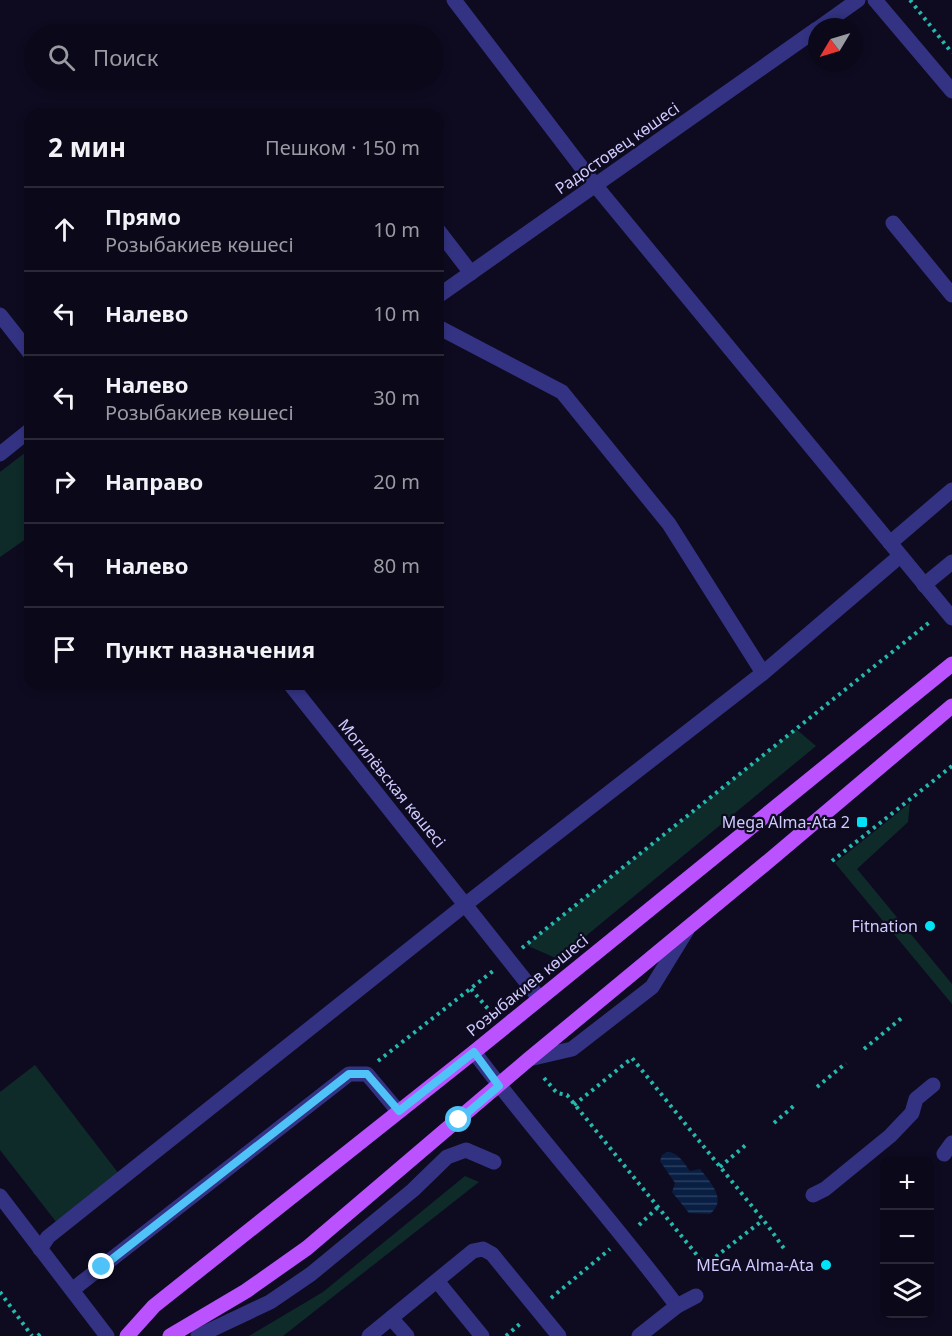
<!DOCTYPE html>
<html lang="ru">
<meta charset="utf-8">
<style>
:root{--surface:#0a0819;--page:#131122;--text:#f1f3f6;--muted:#999aa2;--line:#2a2938}
body{margin:0;font-family:"Noto Sans",sans-serif;background:var(--page);color:var(--text)}
.controls{position:absolute;right:18px;bottom:18px;display:grid;overflow:hidden;border-radius:12px;box-shadow:0 3px 9px #0003}
.controls button{width:54px;height:54px;display:grid;place-items:center;padding:0;border:0;border-bottom:2px solid var(--line);background:var(--surface);color:var(--text);font:30px sans-serif}
.compass{position:absolute;left:808px;top:18px;width:54px;height:54px;border-radius:50%;background:var(--surface);box-shadow:0 3px 9px #0003;rotate:232deg}
.stop{position:absolute;width:18px;height:18px;margin:-14px;border:4px solid #4fc3f7;border-radius:50%;background:#fff}
.stop.end{background:#4fc3f7;border-color:#fff;box-shadow:0 2px 6px #0008}
.list{margin:0;padding:0;list-style:none}
h2{display:flex;justify-content:space-between;align-items:center;height:78px;margin:0;padding:0 24px;font-size:26px}
h2 small{font-size:20px;font-weight:400;color:var(--muted)}
.list li{display:grid;grid-template-columns:39px 1fr auto;gap:18px;align-items:center;box-sizing:border-box;height:84px;padding:0 24px;border-top:2px solid var(--line)}
.list b{display:block;font-size:22px;white-space:nowrap}
.list p{margin:0;font-size:20px;white-space:nowrap;color:var(--muted)}
.list em{font-size:20px;font-style:normal;color:var(--muted)}
.icon{flex:none;width:33px;height:33px;fill:none;stroke:currentColor;stroke-width:2;stroke-linecap:round;stroke-linejoin:round}
.map{position:relative;flex:none;width:952px;height:1336px;overflow:hidden}
.search{position:absolute;background:var(--surface);box-shadow:0 3px 9px #0003;left:24px;top:24px;width:420px;height:66px;display:flex;align-items:center;gap:15px;box-sizing:border-box;padding:0 21px;border-radius:33px;color:var(--muted);font-size:22px}
.panel{position:absolute;background:var(--surface);box-shadow:0 3px 9px #0003;left:24px;top:108px;width:420px;height:582px;border-radius:18px}
.map>svg:first-child{display:block}
</style>
<div class="map">
<svg width="952" height="1336" viewBox="0 0 952 1336">
<defs>
<pattern id="water-rules" width="6" height="5" patternUnits="userSpaceOnUse" patternTransform="scale(1.5)"><rect width="6" height="5" fill="#081f43"/><path d="M0 2.5h6" fill="none" stroke="#2b3e5f"/></pattern>
</defs>
<rect width="100%" height="100%" fill="#0e0b21"/>
<g fill="#0e2b29">
<path d="M 30,449 L 30,536 L 0,557 L 0,472 Z"/>
<path d="M 796,729 L 816,746 L 558,959 L 526,945 Z"/>
<path d="M 910,803 L 908,822 L 857,869 L 952,984 L 952,1004 L 835,863 Z"/>
<path d="M 35,1065 L 119,1174 L 57,1223 L 0,1150 L 0,1092 Z"/>
<path d="M 465,1176 L 479,1182 L 283,1336 L 249,1336 L 323,1292 Z"/>
</g>
<path fill="url(#water-rules)" d="M 667,1152 C 678,1152 684,1163 690,1171 L 700,1169 C 710,1182 728,1200 710,1214 L 689,1213 L 672,1192 L 675,1183 L 660,1161 L 662,1155 Z"/>
<g fill="none" stroke-linecap="round" stroke-linejoin="round">
<g stroke="#25b9ad" stroke-width="4" stroke-dasharray="3 4.5" stroke-linecap="butt">
<path d="M 910,0 L 952,53"/>
<path d="M 832,861 L 952,766"/>
<path d="M 522,948 L 931,621"/>
<path d="M 471,989 L 489,1010"/>
<path d="M 864,1049 L 904,1016"/>
<path d="M 378,1061 L 493,971"/>
<path d="M 544,1078 L 557,1093 L 567,1095 L 705,1265 L 763,1220"/>
<path d="M 817,1087 L 846,1063"/>
<path d="M 574,1105 L 632,1058 L 768,1226 L 785,1250"/>
<path d="M 774,1123 L 796,1104"/>
<path d="M 720,1167 L 748,1143"/>
<path d="M 639,1225 L 658,1207"/>
<path d="M 0,1292 L 32,1336"/>
<path d="M 551,1298 L 610,1249"/>
<path d="M 38,1336 L 43,1331"/>
<path d="M 506,1336 L 522,1322"/>
</g>
<g stroke="#343383" stroke-width="15">
<path d="M 454,0 L 595,185 L 952,618"/>
<path d="M 875,0 L 952,91"/>
<path d="M 820,27 L 858,0"/>
<path d="M 893,223 L 952,295"/>
<path d="M 438,230 L 471,273"/>
<path d="M 438,296 L 817,29"/>
<path d="M 0,315 L 30,353"/>
<path d="M 438,327 L 562,392 L 669,524 L 763,673"/>
<path d="M 0,454 L 30,430"/>
<path d="M 890,543 L 952,490"/>
<path d="M 924,585 L 952,562"/>
<path d="M 290,684 L 539,998"/>
<path d="M 474,1052 C 539,1139 612,1219 677,1306"/>
<path d="M 529,1059 L 572,1049 L 652,987 L 687,930"/>
<path d="M 944,1154 L 952,1143"/>
<path d="M 813,1195 L 825,1189 L 890,1136 L 912,1113 L 916,1099 L 933,1085"/>
<path d="M 0,1196 L 107,1336"/>
<path d="M 40,1249 L 48,1237 L 466,904 L 763,673 L 900,556"/>
<path d="M 437,1281 L 482,1336"/>
<path d="M 72,1290 L 349,1074 L 367,1074 L 398,1111"/>
<path d="M 391,1318 L 407,1336"/>
<path d="M 198,1336 L 270,1302 L 311,1274 L 413,1190 L 447,1157 L 466,1150 L 494,1162"/>
<path d="M 369,1336 L 473,1251 L 483,1249 L 492,1254 L 559,1336"/>
<path d="M 639,1336 L 677,1306 L 696,1296"/>
</g>
<g stroke="#ba52ff" stroke-width="15">
<path d="M 127,1336 L 154,1306 L 474,1052 L 952,664"/>
<path d="M 170,1336 L 246,1291 L 307,1248 L 529,1059 L 771,859 L 952,706"/>
</g>
</g>
<g fill="none" stroke-linecap="round" stroke-linejoin="round">
<path stroke="#4fc3f7" stroke-width="8" d="M 102,1267 L 349,1074 L 367,1074 L 399,1111 L 474,1052 L 499,1086 L 459,1120"/>
</g>
<g fill="#00e3f6" stroke="#0e0b21" stroke-width="2">
<rect x="856" y="816" width="12" height="12" rx="3"/>
<circle cx="930" cy="926" r="6"/>
<circle cx="826" cy="1265" r="6"/>
</g>
<g text-anchor="middle" stroke-width="4.5" stroke-linejoin="round" paint-order="stroke">
<g font-size="16" fill="#d0cbff" stroke="#0e0b21">
<text transform="translate(617 148) rotate(-35)" y="6">Радостовец көшесі</text>
<text transform="translate(392 783) rotate(51)" y="6">Могилёвская көшесі</text>
<text transform="translate(527 985) rotate(-39)" y="6">Розыбакиев көшесі</text>
</g>
<g font-size="16" fill="#d0cbff" stroke="#0e0b21" text-anchor="end">
<text x="850" y="828">Mega Alma-Ata 2</text>
<text x="918" y="932">Fitnation</text>
<text x="814" y="1271">MEGA Alma-Ata</text>
</g>
</g>
</svg>
<div class="controls">
<button>+</button>
<button>−</button>
<button><svg class="icon" aria-label="layers" viewBox="0 0 24 24"><path d="M12 4l9 5-9 5-9-5zM3 14l9 5 9-5"/></svg></button>
</div>
<svg class="compass" viewBox="-18 -18 36 36"><path d="M0-13l5 13h-10z" fill="#e53935"/><path d="M0 13l5-13h-10z" fill="#999aa2"/></svg>
<div class="stop" style="left:459px;top:1120px"></div>
<div class="stop end" style="left:102px;top:1267px"></div>
<div class="search"><svg class="icon" aria-label="search" viewBox="0 0 24 24"><circle cx="10" cy="10" r="6"/><path d="M15 15l6 6"/></svg>Поиск</div>
<section class="panel">
<h2>2 мин<small>Пешком · 150 m</small></h2>
<ul class="list">
<li><svg class="icon" aria-label="ahead" viewBox="0 0 24 24"><path d="M12 20V5M6 11l6-6 6 6"/></svg><div><b>Прямо</b><p>Розыбакиев көшесі</p></div><em>10 m</em></li>
<li><svg class="icon" aria-label="left" viewBox="0 0 24 24"><path d="M17 20v-9H6M10 6l-5 5 5 5"/></svg><div><b>Налево</b></div><em>10 m</em></li>
<li><svg class="icon" aria-label="left" viewBox="0 0 24 24"><path d="M17 20v-9H6M10 6l-5 5 5 5"/></svg><div><b>Налево</b><p>Розыбакиев көшесі</p></div><em>30 m</em></li>
<li><svg class="icon" aria-label="right" viewBox="0 0 24 24"><path d="M7 20v-9h11M14 6l5 5-5 5"/></svg><div><b>Направо</b></div><em>20 m</em></li>
<li><svg class="icon" aria-label="left" viewBox="0 0 24 24"><path d="M17 20v-9H6M10 6l-5 5 5 5"/></svg><div><b>Налево</b></div><em>80 m</em></li>
<li><svg class="icon" aria-label="arrive" viewBox="0 0 24 24"><path d="M6 21V4h12l-3 4 3 4H6"/></svg><div><b>Пункт назначения</b></div></li>
</ul>
</section>
</div>
